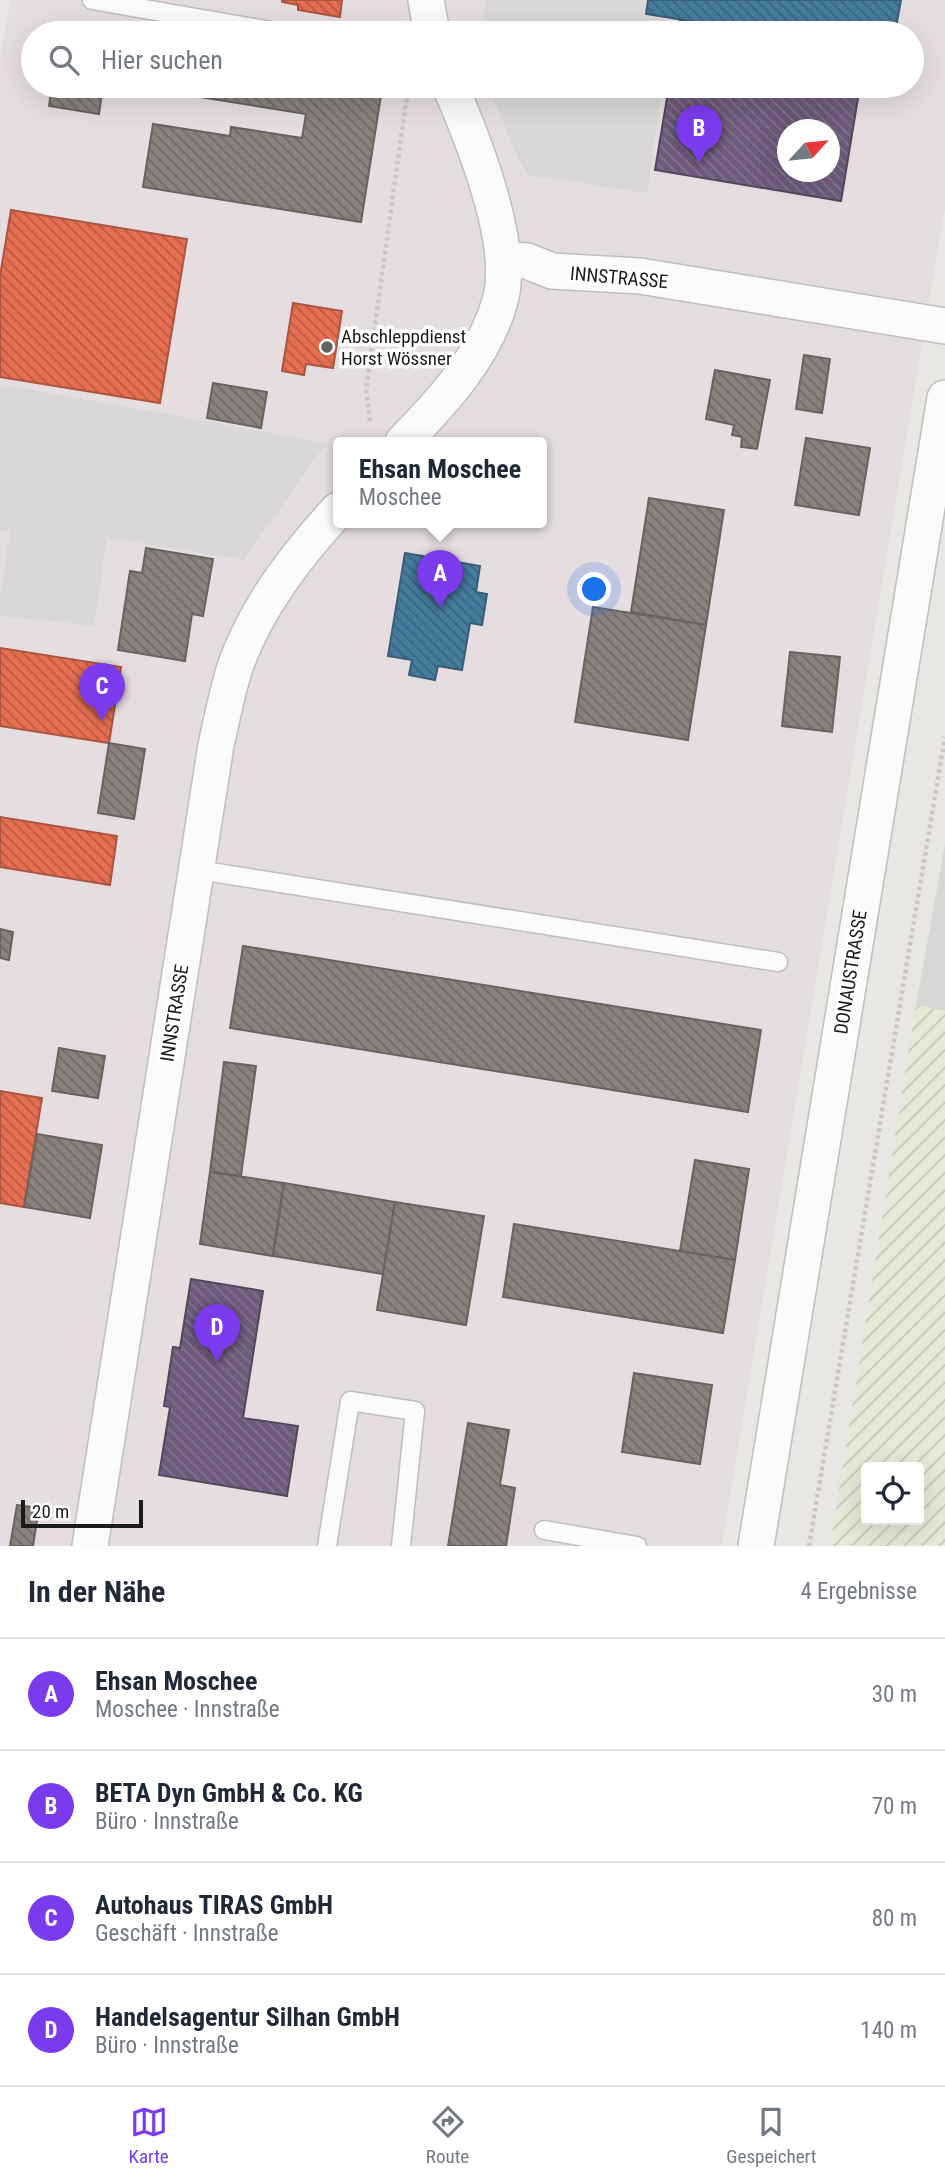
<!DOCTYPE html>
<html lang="de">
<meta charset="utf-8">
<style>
:root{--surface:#fff;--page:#f6f6f7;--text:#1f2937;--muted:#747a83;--line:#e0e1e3;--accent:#7c3aed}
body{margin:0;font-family:"Roboto Condensed",sans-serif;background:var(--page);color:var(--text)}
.controls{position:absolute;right:21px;bottom:21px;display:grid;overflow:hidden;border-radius:7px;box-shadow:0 7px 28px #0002}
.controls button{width:63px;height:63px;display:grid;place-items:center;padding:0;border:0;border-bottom:2px solid var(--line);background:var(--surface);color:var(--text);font:35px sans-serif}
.compass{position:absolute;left:777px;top:119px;width:63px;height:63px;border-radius:50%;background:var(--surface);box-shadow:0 7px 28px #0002;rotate:63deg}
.scale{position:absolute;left:21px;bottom:18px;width:122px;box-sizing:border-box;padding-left:7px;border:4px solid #1b1b1b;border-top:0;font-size:19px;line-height:24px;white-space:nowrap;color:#1b1b1b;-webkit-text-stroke:5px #fff;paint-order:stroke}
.you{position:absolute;left:595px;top:590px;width:24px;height:24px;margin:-18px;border:5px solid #fff;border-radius:50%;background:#1a73e8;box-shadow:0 0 0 10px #1a73e833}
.badge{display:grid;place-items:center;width:46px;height:46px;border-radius:50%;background:var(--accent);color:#fff;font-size:23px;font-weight:700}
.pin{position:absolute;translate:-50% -58px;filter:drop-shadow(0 2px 4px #0008)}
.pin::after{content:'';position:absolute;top:37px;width:24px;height:21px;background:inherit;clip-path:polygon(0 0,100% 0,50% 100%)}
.popup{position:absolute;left:333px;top:437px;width:214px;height:91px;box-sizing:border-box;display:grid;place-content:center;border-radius:7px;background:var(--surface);filter:drop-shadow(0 2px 5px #0005);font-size:23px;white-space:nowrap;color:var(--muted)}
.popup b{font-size:26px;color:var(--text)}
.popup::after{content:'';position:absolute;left:50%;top:100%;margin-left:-14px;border:14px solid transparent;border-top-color:var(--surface)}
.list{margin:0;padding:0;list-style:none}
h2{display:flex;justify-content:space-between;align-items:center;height:91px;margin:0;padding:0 28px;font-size:30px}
h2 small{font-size:23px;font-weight:400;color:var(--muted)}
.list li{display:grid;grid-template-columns:46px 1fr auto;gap:21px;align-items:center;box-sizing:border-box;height:112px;padding:0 28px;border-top:2px solid var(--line)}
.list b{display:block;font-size:26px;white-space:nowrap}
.list p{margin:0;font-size:23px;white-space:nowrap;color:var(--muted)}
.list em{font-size:23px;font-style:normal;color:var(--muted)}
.icon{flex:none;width:38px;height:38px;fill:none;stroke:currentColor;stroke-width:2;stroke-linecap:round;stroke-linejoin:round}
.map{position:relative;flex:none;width:945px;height:1546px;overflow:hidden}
.search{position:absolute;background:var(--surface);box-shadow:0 7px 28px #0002;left:21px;right:21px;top:21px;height:77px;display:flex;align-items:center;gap:18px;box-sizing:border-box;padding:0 24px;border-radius:38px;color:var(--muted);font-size:26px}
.sheet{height:539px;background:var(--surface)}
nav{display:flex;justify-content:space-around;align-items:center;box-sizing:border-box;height:98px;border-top:2px solid var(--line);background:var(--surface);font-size:19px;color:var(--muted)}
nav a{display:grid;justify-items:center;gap:4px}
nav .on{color:var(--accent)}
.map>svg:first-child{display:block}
</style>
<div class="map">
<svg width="945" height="1546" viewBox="0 0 945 1546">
<defs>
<pattern id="farmland-furrows" width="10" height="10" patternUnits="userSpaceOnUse" patternTransform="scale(1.75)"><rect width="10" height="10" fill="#e7e8d7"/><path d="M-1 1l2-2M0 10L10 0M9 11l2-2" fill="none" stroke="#c6c6b8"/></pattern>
<pattern id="shops-back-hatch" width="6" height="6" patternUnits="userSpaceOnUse" patternTransform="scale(1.75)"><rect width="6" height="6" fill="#e76f51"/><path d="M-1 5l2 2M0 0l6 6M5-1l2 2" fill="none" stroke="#ba5a42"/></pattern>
<pattern id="offices-back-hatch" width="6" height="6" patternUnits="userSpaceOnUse" patternTransform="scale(1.75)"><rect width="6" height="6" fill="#6d597a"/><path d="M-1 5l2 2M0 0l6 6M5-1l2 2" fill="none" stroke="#80728a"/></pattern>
<pattern id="public-back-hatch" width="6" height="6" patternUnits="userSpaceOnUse" patternTransform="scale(1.75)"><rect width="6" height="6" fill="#457b9d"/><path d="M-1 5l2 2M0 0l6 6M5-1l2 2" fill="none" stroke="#39647f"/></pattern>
<pattern id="industry-back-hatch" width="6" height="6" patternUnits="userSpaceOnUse" patternTransform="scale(1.75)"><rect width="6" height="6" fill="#8a817c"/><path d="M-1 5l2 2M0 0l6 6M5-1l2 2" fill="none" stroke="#706965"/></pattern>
</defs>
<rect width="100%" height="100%" fill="#e9e7e3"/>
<path fill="#d8d7d5" d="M 945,844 L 945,1011 L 916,1005 Z"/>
<path fill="#e6dde1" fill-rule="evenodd" d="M 10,0 L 945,0 L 945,208 L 722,1546 L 0,1546 L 0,61 ZM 33,33 L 912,33 L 912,86 L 33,86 ZM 788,130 L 830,130 L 830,172 L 788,172 ZM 338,442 L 542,442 L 542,522 L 338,522 Z"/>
<path fill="url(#farmland-furrows)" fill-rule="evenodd" d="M 916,1005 L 945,1011 L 945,1546 L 830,1546 ZM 866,1467 L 919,1467 L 919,1520 L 866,1520 Z"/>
<g fill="#d9d8d7">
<path d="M 485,0 L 646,0 L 644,16 L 673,21 L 671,33 L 482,33 Z"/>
<path d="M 489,86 L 663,86 L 647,193 L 527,175 L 514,150 Z"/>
<path d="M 0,384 L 326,443 L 244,560 L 107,538 L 94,626 L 0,616 L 0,593 L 10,532 L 0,530 Z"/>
</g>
<g fill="url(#shops-back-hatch)" stroke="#aa5641" stroke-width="2">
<path d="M 282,0 L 342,0 L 340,17 L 298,10 L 298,5 L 282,2 Z"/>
<path d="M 11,210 L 187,239 L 160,403 L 0,377 L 0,276 Z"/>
<path d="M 293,303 L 342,311 L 333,368 L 306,364 L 304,375 L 282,371 Z"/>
<path d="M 0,648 L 121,667 L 109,743 L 0,726 Z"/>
<path d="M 0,817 L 117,836 L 110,885 L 0,867 Z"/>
<path d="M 0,1091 L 42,1098 L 24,1207 L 0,1203 Z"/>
</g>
<g fill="url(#offices-back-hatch)" stroke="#54465e" stroke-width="2" fill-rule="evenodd">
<path d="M 680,19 L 764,33 L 677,33 Z"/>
<path d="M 669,86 L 860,86 L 841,201 L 655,170 ZM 788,130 L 830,130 L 830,172 L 788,172 Z"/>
<path d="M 191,1279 L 263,1291 L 243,1418 L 298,1426 L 287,1496 L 159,1475 L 170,1407 L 164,1406 L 173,1347 L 180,1348 Z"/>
</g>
<g fill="url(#public-back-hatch)" stroke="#385e76" stroke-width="2">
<path d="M 648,0 L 901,0 L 895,33 L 764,33 L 646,14 Z"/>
<path d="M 405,553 L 480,566 L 476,592 L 487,594 L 482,625 L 470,623 L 462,670 L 438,666 L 435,680 L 409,675 L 412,660 L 388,656 Z"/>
</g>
<g fill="url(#industry-back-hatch)" stroke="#69625f" stroke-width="2">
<path d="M 52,86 L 103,86 L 99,114 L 49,106 Z"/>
<path d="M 131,86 L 365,86 L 382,89 L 361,222 L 143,187 L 153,124 L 230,136 L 231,127 L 302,138 L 306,114 Z"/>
<path d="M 804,355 L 830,359 L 822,413 L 796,409 Z"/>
<path d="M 715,370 L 770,380 L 757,449 L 741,447 L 742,437 L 732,435 L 734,425 L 706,419 Z"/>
<path d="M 213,383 L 267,392 L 261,428 L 207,418 Z"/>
<path d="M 806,438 L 870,448 L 859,515 L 795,505 Z"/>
<path d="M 649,498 L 724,510 L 706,625 L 631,612 Z"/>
<path d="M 146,548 L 213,559 L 203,616 L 192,614 L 185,661 L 118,650 L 130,571 L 142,573 Z"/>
<path d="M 593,607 L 706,625 L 688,740 L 575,722 Z"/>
<path d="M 790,652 L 840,657 L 832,732 L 782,726 Z"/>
<path d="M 109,743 L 145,749 L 134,819 L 98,813 Z"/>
<path d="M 0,929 L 13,932 L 9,960 L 0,958 Z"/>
<path d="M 243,946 L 761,1030 L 748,1112 L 230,1028 Z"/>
<path d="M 59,1048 L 105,1056 L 98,1098 L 52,1091 Z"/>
<path d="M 224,1062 L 256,1066 L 241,1176 L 210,1172 Z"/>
<path d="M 37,1134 L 102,1145 L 90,1218 L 24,1207 Z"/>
<path d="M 695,1160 L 749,1169 L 735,1260 L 680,1251 Z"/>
<path d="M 210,1172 L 284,1183 L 273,1256 L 200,1244 Z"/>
<path d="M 284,1183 L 395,1202 L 383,1274 L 273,1256 Z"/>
<path d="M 395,1202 L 484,1216 L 466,1325 L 377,1310 Z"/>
<path d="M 514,1224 L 735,1260 L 723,1333 L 503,1297 Z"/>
<path d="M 634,1373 L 712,1385 L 700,1464 L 622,1452 Z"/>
<path d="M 468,1423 L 509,1430 L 500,1485 L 515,1488 L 506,1546 L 448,1546 Z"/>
<path d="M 17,1505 L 39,1508 L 33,1546 L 10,1546 Z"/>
</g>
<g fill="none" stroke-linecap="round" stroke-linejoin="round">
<g stroke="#bfbebc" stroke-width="21">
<g id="lane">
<path d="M 92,0 L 283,33"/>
<path d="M 198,870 L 778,962"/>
<path d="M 544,1530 L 637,1546"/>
<path d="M 327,1546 L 350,1401 L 415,1411 L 401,1546"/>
</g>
</g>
<g stroke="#bfbebc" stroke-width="38">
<g id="street">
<path d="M 426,0 L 432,33"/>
<path d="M 505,260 L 527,261 L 552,271 L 640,276 L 945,326"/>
<path d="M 403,442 C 443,401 487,354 501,297 C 514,241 473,139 450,86"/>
<path d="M 90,1546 L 216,745 C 222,719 227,692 235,667 C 256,607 296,556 338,510"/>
<path d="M 756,1546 L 945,398"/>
</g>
</g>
<g stroke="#cfc4c2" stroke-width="4.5" stroke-dasharray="3.5 3.5" stroke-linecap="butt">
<path d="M 370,421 L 366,390 L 406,102 L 413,92"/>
<path d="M 809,1546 L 945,737"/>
</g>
<use href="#lane" stroke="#fcfbfb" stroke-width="18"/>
<use href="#street" stroke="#fcfbfb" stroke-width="35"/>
</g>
<circle fill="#636261" stroke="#fff" stroke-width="2.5" cx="327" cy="347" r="7"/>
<g text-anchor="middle" stroke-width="7" stroke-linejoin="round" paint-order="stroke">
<g font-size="19" fill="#1b1b1b" stroke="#fff">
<text transform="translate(619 277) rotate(5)" y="7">INNSTRASSE</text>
<text transform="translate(850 972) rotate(-81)" y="7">DONAUSTRASSE</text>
<text transform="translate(174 1013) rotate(-81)" y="7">INNSTRASSE</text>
</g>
<g font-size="19" fill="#1b1b1b" stroke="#fff" text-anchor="start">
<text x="341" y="343">Abschleppdienst<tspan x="341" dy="22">Horst Wössner</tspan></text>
</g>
</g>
</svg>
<div class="controls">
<button><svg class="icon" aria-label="locate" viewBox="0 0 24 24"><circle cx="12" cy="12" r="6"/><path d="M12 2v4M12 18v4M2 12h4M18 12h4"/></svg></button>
</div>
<svg class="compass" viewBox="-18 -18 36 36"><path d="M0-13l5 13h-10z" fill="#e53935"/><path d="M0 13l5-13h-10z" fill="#747a83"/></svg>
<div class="scale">20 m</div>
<div class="you"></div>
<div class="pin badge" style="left:440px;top:608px">A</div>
<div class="popup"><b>Ehsan Moschee</b>Moschee</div>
<div class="pin badge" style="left:699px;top:163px">B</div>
<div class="pin badge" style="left:102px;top:721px">C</div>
<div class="pin badge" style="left:217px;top:1362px">D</div>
<div class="search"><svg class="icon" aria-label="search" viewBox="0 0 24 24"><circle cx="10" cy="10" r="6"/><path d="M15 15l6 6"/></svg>Hier suchen</div>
</div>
<section class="sheet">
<h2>In der Nähe<small>4 Ergebnisse</small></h2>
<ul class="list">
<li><span class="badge">A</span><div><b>Ehsan Moschee</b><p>Moschee · Innstraße</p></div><em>30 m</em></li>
<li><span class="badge">B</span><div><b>BETA Dyn GmbH &amp; Co. KG</b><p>Büro · Innstraße</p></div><em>70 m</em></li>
<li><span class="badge">C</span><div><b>Autohaus TIRAS GmbH</b><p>Geschäft · Innstraße</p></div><em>80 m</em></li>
<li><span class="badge">D</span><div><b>Handelsagentur Silhan GmbH</b><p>Büro · Innstraße</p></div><em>140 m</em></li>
</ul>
</section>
<nav>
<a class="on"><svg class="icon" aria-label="map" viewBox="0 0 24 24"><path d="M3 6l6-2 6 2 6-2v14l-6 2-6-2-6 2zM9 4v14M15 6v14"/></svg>Karte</a>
<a><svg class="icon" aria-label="directions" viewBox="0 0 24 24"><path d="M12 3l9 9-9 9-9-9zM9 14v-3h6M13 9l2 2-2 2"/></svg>Route</a>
<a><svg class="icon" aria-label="saved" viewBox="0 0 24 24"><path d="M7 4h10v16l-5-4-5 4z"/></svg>Gespeichert</a>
</nav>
